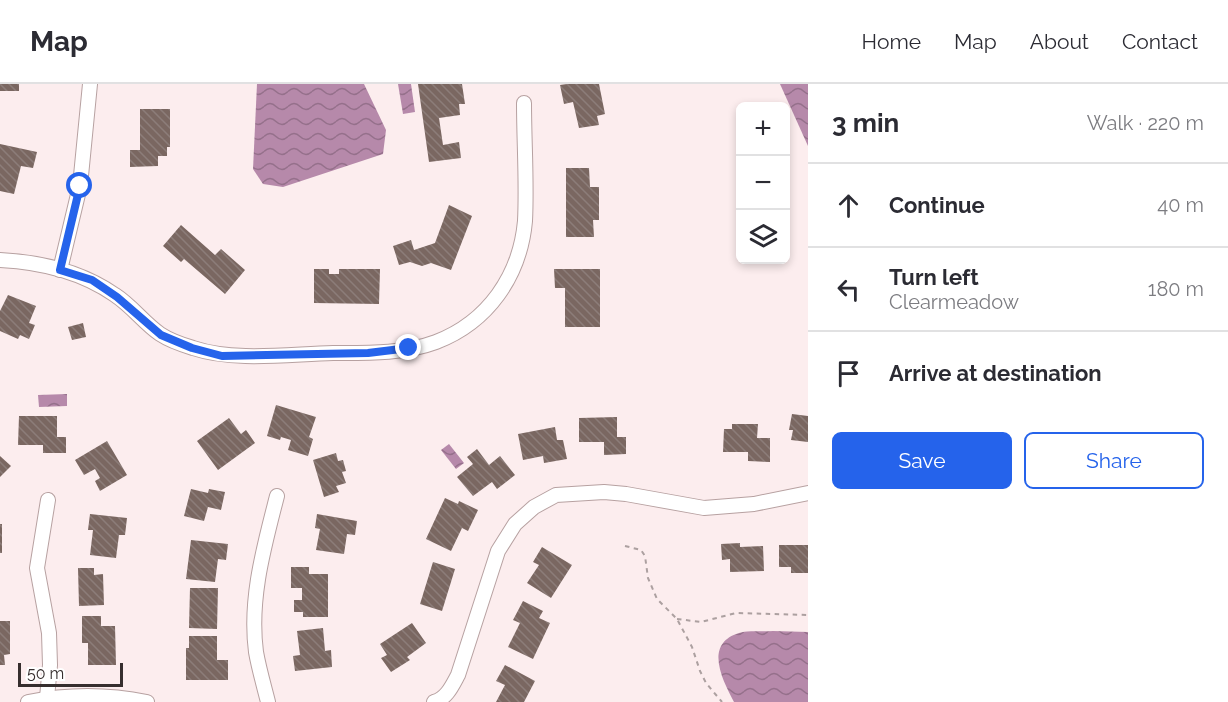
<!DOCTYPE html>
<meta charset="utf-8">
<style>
:root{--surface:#fff;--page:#f7f7f7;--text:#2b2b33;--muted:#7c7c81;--line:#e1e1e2;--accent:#2563eb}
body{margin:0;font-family:Raleway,sans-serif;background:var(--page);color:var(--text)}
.controls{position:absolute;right:18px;top:18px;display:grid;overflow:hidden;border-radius:9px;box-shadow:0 3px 9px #0003}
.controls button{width:54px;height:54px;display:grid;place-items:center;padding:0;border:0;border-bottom:2px solid var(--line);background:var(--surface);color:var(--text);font:30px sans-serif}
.scale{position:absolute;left:18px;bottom:15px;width:105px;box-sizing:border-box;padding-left:6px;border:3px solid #362e2e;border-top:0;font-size:16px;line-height:21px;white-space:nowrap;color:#362e2e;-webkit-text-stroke:4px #fff;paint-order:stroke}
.stop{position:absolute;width:18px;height:18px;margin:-14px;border:4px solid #2563eb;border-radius:50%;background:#fff}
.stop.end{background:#2563eb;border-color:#fff;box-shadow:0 2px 6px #0008}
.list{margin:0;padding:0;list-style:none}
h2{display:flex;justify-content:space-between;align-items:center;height:78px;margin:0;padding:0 24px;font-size:26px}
h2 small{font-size:20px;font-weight:400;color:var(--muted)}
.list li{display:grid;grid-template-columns:39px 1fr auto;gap:18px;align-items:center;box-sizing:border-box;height:84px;padding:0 24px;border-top:2px solid var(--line)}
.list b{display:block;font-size:22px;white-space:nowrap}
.list p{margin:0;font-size:20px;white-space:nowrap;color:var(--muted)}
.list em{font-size:20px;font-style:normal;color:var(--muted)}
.actions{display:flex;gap:12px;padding:18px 24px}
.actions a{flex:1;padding:14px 0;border:2px solid var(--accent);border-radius:9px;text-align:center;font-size:21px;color:var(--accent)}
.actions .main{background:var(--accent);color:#fff}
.icon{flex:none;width:33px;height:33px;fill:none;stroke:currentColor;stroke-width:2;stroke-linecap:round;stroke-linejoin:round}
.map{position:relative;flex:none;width:808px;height:618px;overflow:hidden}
header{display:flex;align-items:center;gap:36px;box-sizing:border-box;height:84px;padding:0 30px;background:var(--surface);border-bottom:2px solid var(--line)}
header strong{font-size:28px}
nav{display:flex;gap:33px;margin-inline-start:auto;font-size:21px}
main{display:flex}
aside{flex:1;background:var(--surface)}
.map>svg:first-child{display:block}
</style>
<header>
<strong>Map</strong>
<nav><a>Home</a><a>Map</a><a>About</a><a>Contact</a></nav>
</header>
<main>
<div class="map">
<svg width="808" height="618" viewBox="0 0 808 618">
<defs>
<pattern id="water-waves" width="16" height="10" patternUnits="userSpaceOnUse" patternTransform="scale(1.5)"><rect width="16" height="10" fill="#b689aa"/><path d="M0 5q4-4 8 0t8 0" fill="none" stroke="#95708b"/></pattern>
<pattern id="building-back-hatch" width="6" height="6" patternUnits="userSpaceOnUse" patternTransform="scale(1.5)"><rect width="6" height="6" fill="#7a6761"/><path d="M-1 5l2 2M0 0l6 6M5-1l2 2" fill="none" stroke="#8c7d79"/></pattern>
</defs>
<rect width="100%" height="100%" fill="#fcedee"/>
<g fill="url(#water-waves)">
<path d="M 257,0 L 364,0 L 386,46 L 383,70 L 283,103 L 263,100 L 253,85 Z"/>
<path d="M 398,0 L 411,0 L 415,28 L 403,30 Z"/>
<path d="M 780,0 L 808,0 L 808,62 Z"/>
<path d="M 67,310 L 67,322 L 39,323 L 38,311 Z"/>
<path d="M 449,360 L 464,379 L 456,385 L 441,366 Z"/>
<path d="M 773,547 L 808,548 L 808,618 L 734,618 C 723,597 703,560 739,549 C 749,546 762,548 773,547 Z"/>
</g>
<g fill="url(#building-back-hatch)">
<rect x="0" y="0" width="19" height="7"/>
<path d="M 418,0 L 462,0 L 465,20 L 459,20 L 460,31 L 439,34 L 443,61 L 459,58 L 461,74 L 429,78 Z"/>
<path d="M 567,0 L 599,0 L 605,30 L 597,32 L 599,41 L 579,44 L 573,18 L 564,20 L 560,1 Z"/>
<path d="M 140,25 L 170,25 L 170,63 L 167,63 L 167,72 L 158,72 L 158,82 L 130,83 L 130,66 L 140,66 Z"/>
<path d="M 0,60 L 37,68 L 33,84 L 21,82 L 14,110 L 0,107 Z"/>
<path d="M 566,84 L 589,84 L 590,103 L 599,103 L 599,136 L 593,136 L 594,153 L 566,153 Z"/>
<path d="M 449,121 L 472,132 L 451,186 L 431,179 L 422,182 L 410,178 L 399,181 L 393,162 L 411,156 L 414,166 L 435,159 Z"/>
<path d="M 181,141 L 215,171 L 221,165 L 245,186 L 225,210 L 184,175 L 181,178 L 163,162 Z"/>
<path d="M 314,185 L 329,185 L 329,190 L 339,190 L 339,185 L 380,185 L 379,220 L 314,219 Z"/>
<path d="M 554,185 L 600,185 L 600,243 L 565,243 L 565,204 L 555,204 Z"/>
<path d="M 8,211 L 36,222 L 29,239 L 35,241 L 29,255 L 20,251 L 18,255 L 0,247 L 0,227 Z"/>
<path d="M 83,239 L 86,253 L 72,256 L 68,243 Z"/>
<path d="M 276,321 L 316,333 L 309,353 L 313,355 L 308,372 L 288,366 L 291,356 L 281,353 L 280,356 L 267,352 Z"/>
<path d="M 792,330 L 808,332 L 808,358 L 791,356 L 793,346 L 789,346 Z"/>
<path d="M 19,332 L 57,332 L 57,353 L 66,353 L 66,369 L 43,369 L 43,361 L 18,361 Z"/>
<path d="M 617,333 L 617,353 L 626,353 L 626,370 L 604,371 L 604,358 L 579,358 L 579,334 Z"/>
<path d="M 229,334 L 241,350 L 246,346 L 255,359 L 218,386 L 197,357 Z"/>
<path d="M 732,340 L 758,340 L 757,354 L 770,354 L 770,378 L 748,377 L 748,368 L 723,368 L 724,345 L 732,345 Z"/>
<path d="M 555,343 L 557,356 L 563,356 L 567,375 L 544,379 L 543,372 L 523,376 L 518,350 Z"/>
<path d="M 107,357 L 127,391 L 100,407 L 95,397 L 100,394 L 95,385 L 84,391 L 75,376 Z"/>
<path d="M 477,365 L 489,381 L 500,372 L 515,391 L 497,405 L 492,398 L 473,412 L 457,393 L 473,380 L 467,373 Z"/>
<path d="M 336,369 L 338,377 L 343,376 L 346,387 L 342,388 L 346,399 L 336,402 L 339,408 L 324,413 L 313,376 Z"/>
<path d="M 0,372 L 11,382 L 0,393 Z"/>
<path d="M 191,405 L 208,409 L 209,405 L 225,408 L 221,426 L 208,423 L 204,437 L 184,432 Z"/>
<path d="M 445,414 L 458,420 L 459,417 L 478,426 L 468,447 L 462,444 L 451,467 L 426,455 Z"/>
<path d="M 90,430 L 127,434 L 125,451 L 119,451 L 116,474 L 90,471 L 93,446 L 88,446 Z"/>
<path d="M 317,430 L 357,437 L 355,451 L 347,450 L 344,470 L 316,466 L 320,445 L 315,444 Z"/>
<rect x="0" y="440" width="2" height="29"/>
<path d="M 191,456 L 228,460 L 226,476 L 218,475 L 215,498 L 186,495 Z"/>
<path d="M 740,459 L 740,463 L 763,462 L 764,487 L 730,488 L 730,475 L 722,476 L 721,460 Z"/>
<path d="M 779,461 L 808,461 L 808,489 L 791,489 L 791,483 L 779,483 Z"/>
<path d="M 542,463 L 572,481 L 551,514 L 527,499 L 539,481 L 533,478 Z"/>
<path d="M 433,478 L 455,485 L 442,527 L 420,520 Z"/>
<path d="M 291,483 L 309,483 L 309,490 L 328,490 L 328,533 L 303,533 L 303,528 L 294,528 L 294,516 L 302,516 L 302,504 L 291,504 Z"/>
<path d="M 78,484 L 94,484 L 94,491 L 103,490 L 104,521 L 79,522 Z"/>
<path d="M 190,504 L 218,504 L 217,545 L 189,544 Z"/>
<path d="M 523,517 L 543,527 L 539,534 L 550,539 L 533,575 L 508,563 L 520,539 L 513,536 Z"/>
<path d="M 82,532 L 101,532 L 101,542 L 115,542 L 116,581 L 88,581 L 88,559 L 82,559 Z"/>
<path d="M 0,537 L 10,537 L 10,570 L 4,571 L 5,581 L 0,581 Z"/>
<path d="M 412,539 L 426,559 L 407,573 L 410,576 L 391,588 L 381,574 L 387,571 L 380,560 Z"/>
<path d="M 323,544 L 325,567 L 331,566 L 332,583 L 295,587 L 293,572 L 300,571 L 297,547 Z"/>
<path d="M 189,552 L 217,552 L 217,576 L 228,576 L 228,596 L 186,596 L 186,564 L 189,564 Z"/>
<path d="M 505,581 L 535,597 L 524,618 L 496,618 L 505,601 L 496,597 Z"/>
</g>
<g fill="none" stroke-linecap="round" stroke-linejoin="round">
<g stroke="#b7a1a1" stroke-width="16">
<g id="minor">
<path d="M 0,176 C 40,178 82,188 115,211 C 132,222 144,239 160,250 C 169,256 183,261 193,264 C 235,278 289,270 333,269 C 366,269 404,270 436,258 C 488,238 520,192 525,137 C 527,98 524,58 524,19"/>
<path d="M 60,186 L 80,102 L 90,0"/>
<path d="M 47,614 L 50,581 L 49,549 L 37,484 L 48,416"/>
<path d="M 28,618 C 68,610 107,610 147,618"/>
<path d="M 268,618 C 264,602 259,585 256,568 C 249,515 264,463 277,412"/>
<path d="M 434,618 C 447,614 452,602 458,591 L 498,467 L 515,440 L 534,423 L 556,411 L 604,408 L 626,410 L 704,424 L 754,420 L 808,409"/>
</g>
</g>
<g stroke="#aca0a0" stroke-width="2" stroke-dasharray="4.5 4.5" stroke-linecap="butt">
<path d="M 625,462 L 641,466 L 645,472 L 648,494 L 657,515 L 677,535 L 692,563 L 700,587 L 706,599 L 722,618"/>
<path d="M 677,535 L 701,538 L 736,529 L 808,531"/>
</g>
<use href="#minor" stroke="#fff" stroke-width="14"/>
</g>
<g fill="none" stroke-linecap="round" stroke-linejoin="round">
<path stroke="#2563eb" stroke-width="8" d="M 80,102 L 60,186 L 92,196 L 117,213 L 161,251 L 192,264 L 222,272 L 368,269 L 409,264"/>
</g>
</svg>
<div class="controls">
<button>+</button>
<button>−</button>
<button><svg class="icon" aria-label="layers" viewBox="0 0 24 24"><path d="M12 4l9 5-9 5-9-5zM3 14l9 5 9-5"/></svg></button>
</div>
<div class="scale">50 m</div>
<div class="stop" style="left:80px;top:102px"></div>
<div class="stop end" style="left:409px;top:264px"></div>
</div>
<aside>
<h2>3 min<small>Walk · 220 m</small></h2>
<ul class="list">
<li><svg class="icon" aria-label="ahead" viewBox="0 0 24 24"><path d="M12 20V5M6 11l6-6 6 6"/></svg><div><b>Continue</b></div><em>40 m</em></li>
<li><svg class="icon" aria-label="left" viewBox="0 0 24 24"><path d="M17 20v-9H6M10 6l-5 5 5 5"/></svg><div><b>Turn left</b><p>Clearmeadow</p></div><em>180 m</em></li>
<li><svg class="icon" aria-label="arrive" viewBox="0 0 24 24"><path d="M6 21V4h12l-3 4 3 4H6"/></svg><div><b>Arrive at destination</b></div></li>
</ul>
<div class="actions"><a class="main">Save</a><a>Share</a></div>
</aside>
</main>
